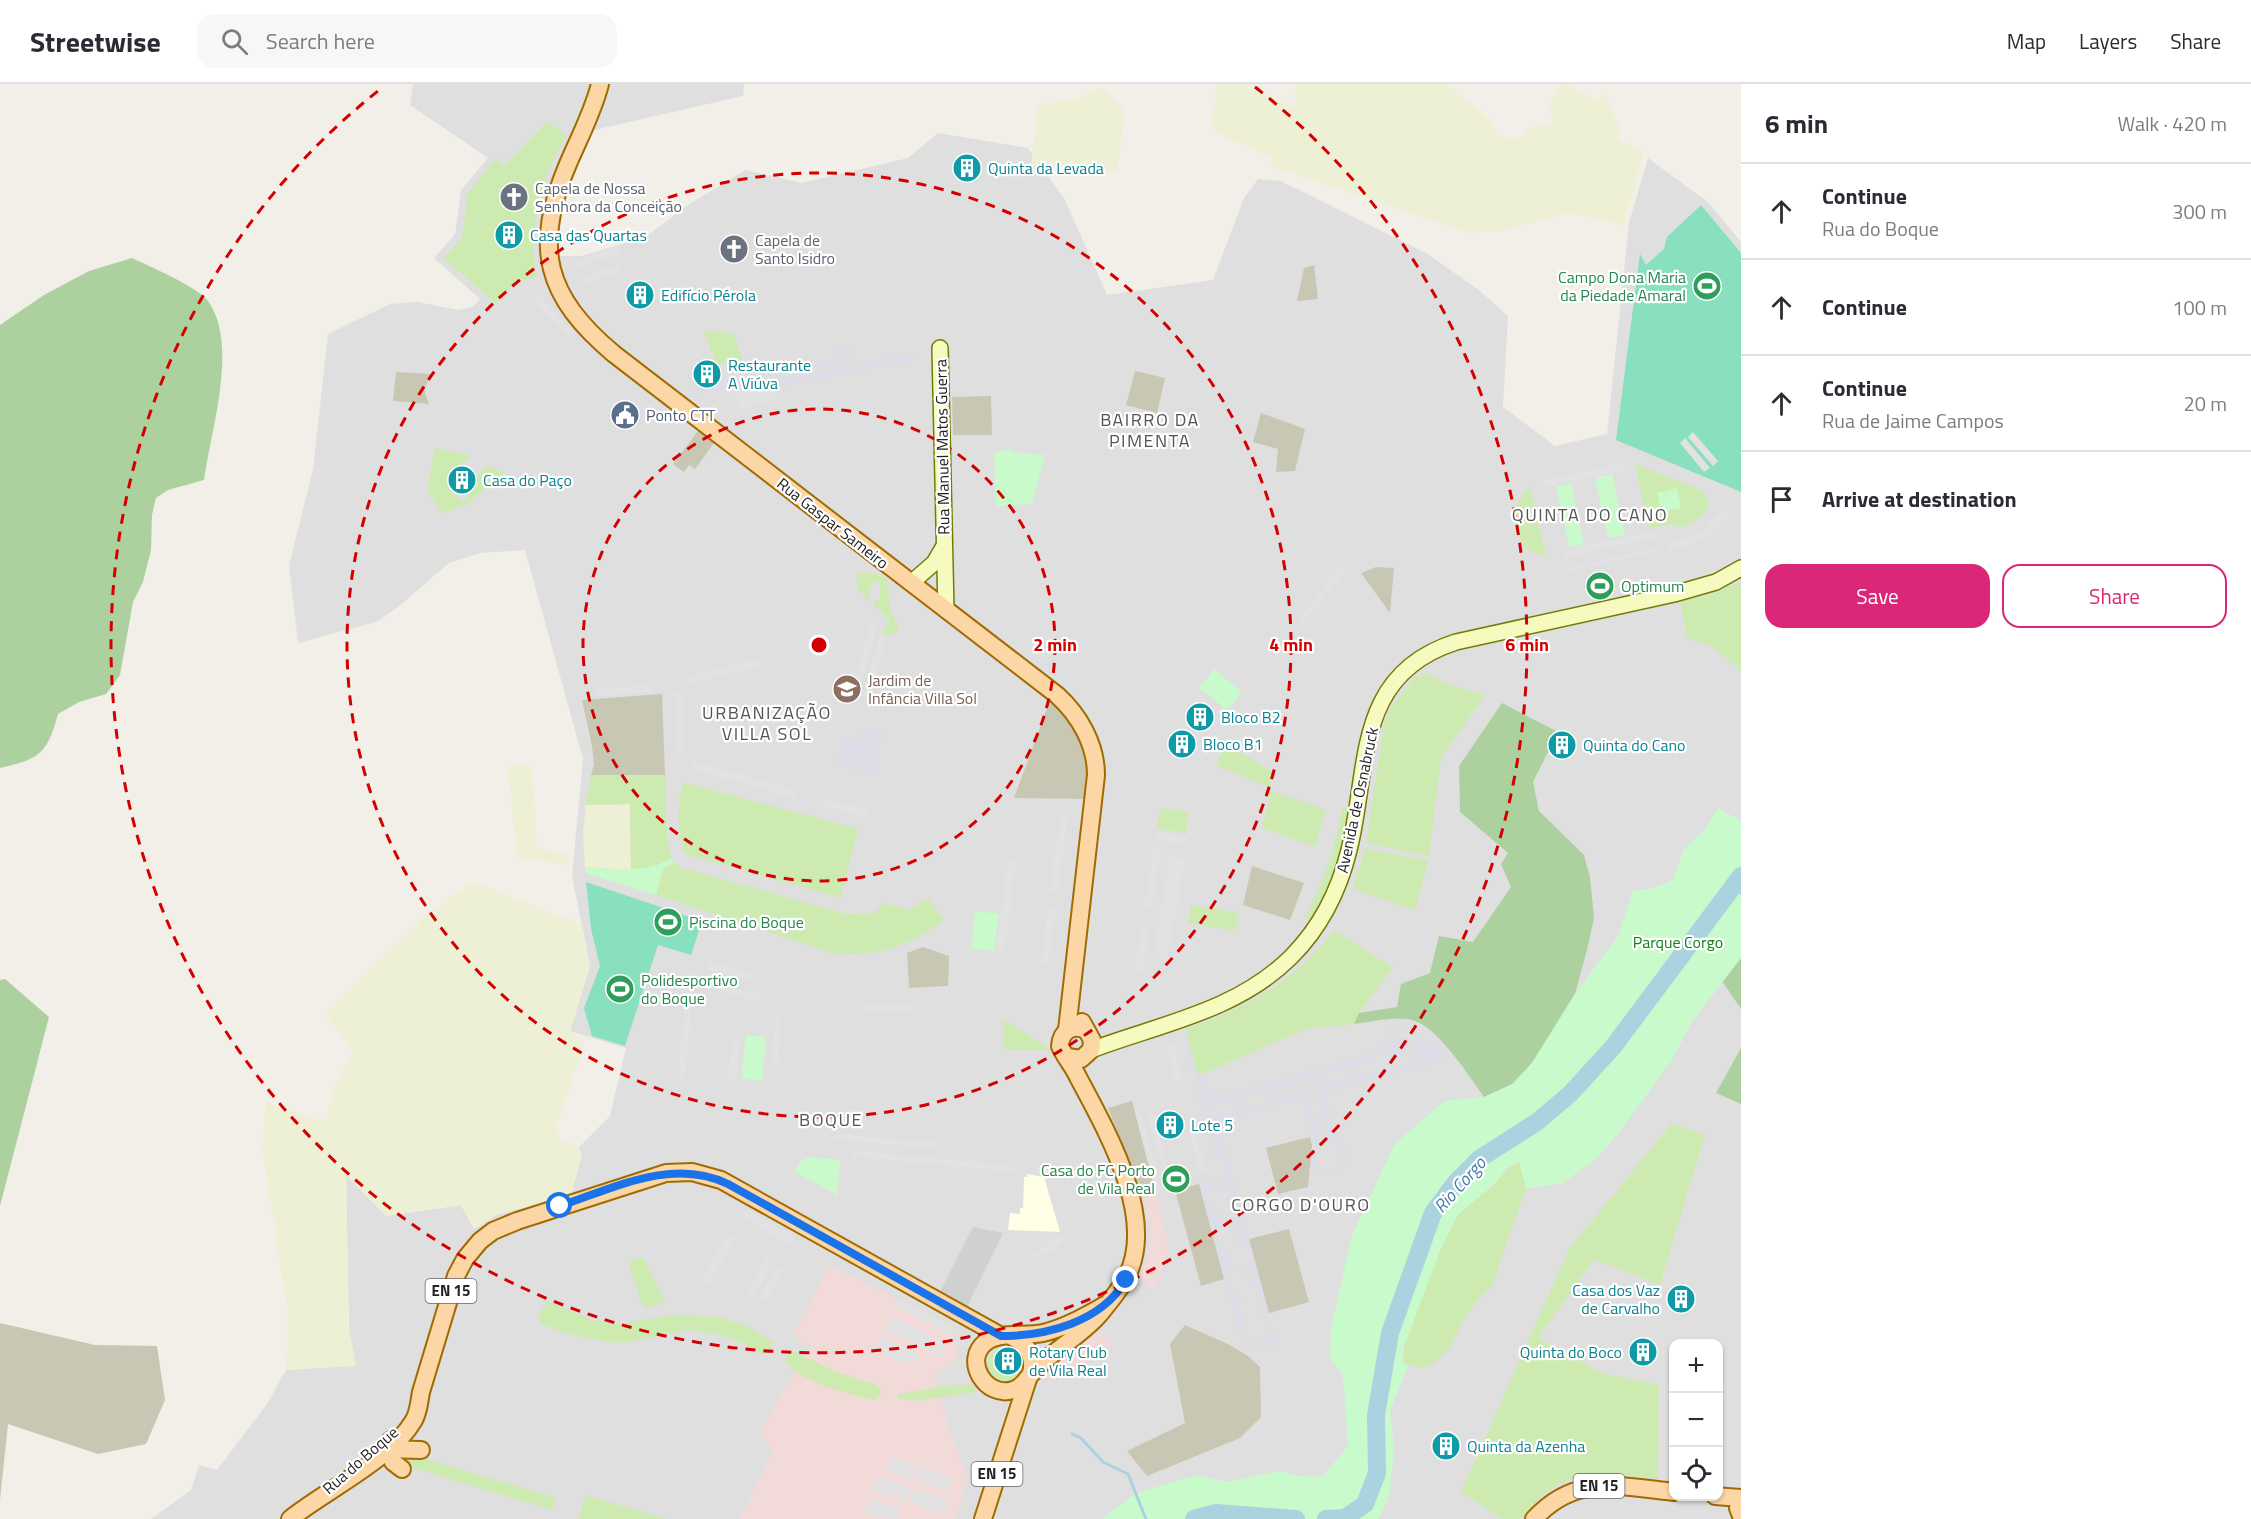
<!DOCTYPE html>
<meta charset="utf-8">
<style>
:root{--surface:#fff;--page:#f7f7f7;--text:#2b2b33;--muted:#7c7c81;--line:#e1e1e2;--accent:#db2777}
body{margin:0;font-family:"Titillium Web",sans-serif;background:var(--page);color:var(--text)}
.controls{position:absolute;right:18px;bottom:18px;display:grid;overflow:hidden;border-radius:12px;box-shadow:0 2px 4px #0004}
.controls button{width:54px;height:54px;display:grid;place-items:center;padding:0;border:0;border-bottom:2px solid var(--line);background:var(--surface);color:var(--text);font:30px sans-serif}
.stop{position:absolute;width:18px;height:18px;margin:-14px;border:4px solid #1a73e8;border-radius:50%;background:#fff}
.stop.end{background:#1a73e8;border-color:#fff;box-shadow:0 2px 6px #0008}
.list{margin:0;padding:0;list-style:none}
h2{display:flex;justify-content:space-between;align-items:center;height:78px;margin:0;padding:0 24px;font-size:26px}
h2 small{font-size:20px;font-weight:400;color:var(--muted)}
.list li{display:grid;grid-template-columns:39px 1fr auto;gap:18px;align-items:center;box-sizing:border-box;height:96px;padding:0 24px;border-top:2px solid var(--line)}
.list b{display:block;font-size:22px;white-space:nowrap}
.list p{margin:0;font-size:20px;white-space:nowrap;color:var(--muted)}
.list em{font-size:20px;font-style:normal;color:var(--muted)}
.actions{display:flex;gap:12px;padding:18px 24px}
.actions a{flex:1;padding:14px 0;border:2px solid var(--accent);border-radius:18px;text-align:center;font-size:21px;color:var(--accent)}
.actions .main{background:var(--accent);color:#fff}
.icon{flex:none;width:33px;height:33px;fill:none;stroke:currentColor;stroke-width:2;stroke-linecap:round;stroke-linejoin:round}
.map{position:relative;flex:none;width:1741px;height:1435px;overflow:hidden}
header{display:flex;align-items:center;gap:36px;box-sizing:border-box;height:84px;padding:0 30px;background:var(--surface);border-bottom:2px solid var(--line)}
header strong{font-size:28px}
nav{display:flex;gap:33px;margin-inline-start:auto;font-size:21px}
.search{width:420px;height:54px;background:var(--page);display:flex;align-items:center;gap:15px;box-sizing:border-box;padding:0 21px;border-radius:18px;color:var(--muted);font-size:22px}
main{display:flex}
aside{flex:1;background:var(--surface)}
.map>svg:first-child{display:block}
</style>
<header>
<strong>Streetwise</strong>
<div class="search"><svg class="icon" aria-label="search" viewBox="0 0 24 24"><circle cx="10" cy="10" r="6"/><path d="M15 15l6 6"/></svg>Search here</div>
<nav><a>Map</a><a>Layers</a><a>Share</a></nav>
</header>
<main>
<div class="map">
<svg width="1741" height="1435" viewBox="0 0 1741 1435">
<rect width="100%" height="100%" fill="#f2efe9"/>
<path fill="#e0dfdf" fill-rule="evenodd" d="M 413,0 L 744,0 L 743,12 L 594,46 L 577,81 L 560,133 L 558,172 L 581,172 L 645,153 L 691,119 L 745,86 L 802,99 L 908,74 L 938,49 L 1028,64 L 1065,116 L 1107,211 L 1213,196 L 1244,114 L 1258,95 L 1281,97 L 1428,170 L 1480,207 L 1508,232 L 1503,323 L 1555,362 L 1607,350 L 1629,139 L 1648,74 L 1709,119 L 1741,158 L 1741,1435 L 151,1435 L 191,1406 L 199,1381 L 217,1386 L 267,1320 L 286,1286 L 355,1281 L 349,1245 L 346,1090 L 386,1132 L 461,1121 L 474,1145 L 498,1130 L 571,1111 L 581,1071 L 579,1063 L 610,1032 L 626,964 L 570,947 L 590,882 L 572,792 L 583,675 L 525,466 L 480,469 L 449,479 L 398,523 L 376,538 L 298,559 L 289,481 L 313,385 L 328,250 L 390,220 L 418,218 L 458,226 L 472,223 L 480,215 L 434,174 L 455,150 L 461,106 L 488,74 L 410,21 ZM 1674,1260 L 1718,1260 L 1718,1412 L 1674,1412 Z"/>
<g fill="#f2dad9">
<path d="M 1156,1110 L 1169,1165 L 1155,1204 L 1140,1194 L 1147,1176 L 1151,1153 L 1144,1113 Z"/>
<path d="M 830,1181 L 953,1244 L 950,1250 L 957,1259 L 957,1273 L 951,1281 L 934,1289 L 949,1345 L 968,1394 L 955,1435 L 740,1435 L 771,1371 L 771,1365 L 759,1348 L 811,1262 L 792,1252 Z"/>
<path d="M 1094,1244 L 1112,1260 L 1095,1273 L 1052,1298 L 1043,1289 Z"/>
</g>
<path fill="#ffffe5" d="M 1027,1090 L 1044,1093 L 1060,1148 L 1008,1146 L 1010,1129 L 1020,1130 L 1020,1124 L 1023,1124 L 1024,1093 L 1027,1093 Z"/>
<path fill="#d0d0d0" d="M 973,1143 L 1003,1149 L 965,1227 L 938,1212 Z"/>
<g fill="#c7c7b4">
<path d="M 1314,181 L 1318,215 L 1297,217 L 1304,184 Z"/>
<path d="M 1135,287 L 1165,294 L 1157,329 L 1126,321 Z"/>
<path d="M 396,288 L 432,290 L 424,306 L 429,320 L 393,317 Z"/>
<path d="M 991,312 L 992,351 L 953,351 L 952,313 Z"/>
<path d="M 1261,329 L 1305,345 L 1295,387 L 1276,388 L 1278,365 L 1253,358 Z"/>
<path d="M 698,347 L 714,359 L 695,385 L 689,381 L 684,388 L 673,380 Z"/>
<path d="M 1376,483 L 1394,484 L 1390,529 L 1361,489 Z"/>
<path d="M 662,610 L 665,691 L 591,691 L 594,680 L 592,662 L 582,616 Z"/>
<path d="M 1050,616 L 1071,640 L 1080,656 L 1089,680 L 1089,715 L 1014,714 Z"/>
<path d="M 1252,782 L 1304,799 L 1290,836 L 1243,821 Z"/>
<path d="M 923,863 L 949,872 L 948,902 L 909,904 L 907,869 Z"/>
<path d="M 1132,1017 L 1156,1110 L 1144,1113 L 1108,1024 Z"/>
<path d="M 1310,1053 L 1312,1061 L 1308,1103 L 1278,1110 L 1266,1064 Z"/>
<path d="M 1199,1100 L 1224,1195 L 1201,1202 L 1175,1106 Z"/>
<path d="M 1289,1145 L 1309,1218 L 1269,1229 L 1249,1155 Z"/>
<path d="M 0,1239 L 95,1261 L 157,1262 L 165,1316 L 146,1360 L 98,1370 L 8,1340 L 0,1416 Z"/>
<path d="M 1185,1241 L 1228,1260 L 1248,1272 L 1260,1283 L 1261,1333 L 1240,1354 L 1147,1392 L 1127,1367 L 1185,1339 L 1170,1260 Z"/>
</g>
<g fill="#eef0d5">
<path d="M 1218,0 L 1240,0 L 1298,24 L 1293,0 L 1446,0 L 1485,31 L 1502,54 L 1521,54 L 1529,44 L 1552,40 L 1550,22 L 1561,0 L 1567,0 L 1597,17 L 1603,7 L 1619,42 L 1619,55 L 1644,69 L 1623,141 L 1579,131 L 1564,130 L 1503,147 L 1470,149 L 1270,82 L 1273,74 L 1219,50 L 1213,42 L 1212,29 Z"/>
<path d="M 1102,4 L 1125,27 L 1117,88 L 1031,82 L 1038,21 L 1076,15 Z"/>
<path d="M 532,680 L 537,764 L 569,770 L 568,781 L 517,774 L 508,682 Z"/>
<path d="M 630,720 L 631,786 L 585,783 L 583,750 L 586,721 Z"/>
<path d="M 473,798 L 582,841 L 590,882 L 570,947 L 584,958 L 556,1044 L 561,1057 L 579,1063 L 582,1071 L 571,1111 L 498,1130 L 474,1145 L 461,1121 L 386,1132 L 346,1091 L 349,1245 L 356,1282 L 286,1286 L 288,1230 L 262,1064 L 266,1018 L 325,1038 L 336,1002 L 353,967 L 325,929 L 426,832 Z"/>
</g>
<g fill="#cdebb0">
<path d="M 547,38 L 567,51 C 540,95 529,142 536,192 L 516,198 L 496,220 L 444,174 L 462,153 L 468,109 L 496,75 L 504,82 Z"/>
<path d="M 704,247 L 733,249 L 745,282 L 738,285 L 733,274 L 717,281 Z"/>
<path d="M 435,364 L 471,372 L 450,392 L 448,398 L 456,405 L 453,409 L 462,418 L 470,409 L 466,404 L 487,381 L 504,389 L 471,417 L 443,430 L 427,405 Z"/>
<path d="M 1635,380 L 1702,406 L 1709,417 C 1708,432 1693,438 1681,444 L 1680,442 L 1673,443 L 1672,440 L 1649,445 Z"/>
<path d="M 1530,403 L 1545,469 L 1546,473 C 1511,465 1505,425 1530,403 Z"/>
<path d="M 860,488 L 877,490 L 887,495 L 890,524 L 899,547 L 888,552 L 882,551 L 889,536 L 874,521 L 875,516 L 880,517 L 880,496 L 873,498 L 869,508 L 870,518 L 858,506 L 856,491 Z"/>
<path d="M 1741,498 L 1741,588 L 1714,563 L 1687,554 L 1680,517 L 1709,511 Z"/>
<path d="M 1423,588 L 1448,600 L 1485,611 L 1441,674 L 1429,772 L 1366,759 L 1384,640 L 1392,623 L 1415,592 L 1420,594 Z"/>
<path d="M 1226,660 L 1274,689 L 1270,704 L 1216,681 Z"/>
<path d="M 591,691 L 665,691 L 667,756 L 672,774 L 661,781 L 631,786 L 630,720 L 586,721 Z"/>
<path d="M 685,699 L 859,745 L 840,814 L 686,770 C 678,761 675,707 685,699 Z"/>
<path d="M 1271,707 L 1326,726 L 1315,763 L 1262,744 Z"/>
<path d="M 1348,723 C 1343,764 1333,800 1311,836 L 1305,832 C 1325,797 1335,764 1342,725 Z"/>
<path d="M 1161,724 L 1189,728 L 1186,749 L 1157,744 Z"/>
<path d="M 1365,764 L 1428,777 L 1415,826 L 1353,805 Z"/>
<path d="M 674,778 L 682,784 L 847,830 L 874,829 L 884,819 L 908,826 L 928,814 L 944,836 C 910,862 876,874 832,869 L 656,811 L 663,785 Z"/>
<path d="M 1191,821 L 1240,829 L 1235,847 L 1188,839 Z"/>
<path d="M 1333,846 L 1393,883 L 1359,929 L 1354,940 L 1306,945 L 1198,992 L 1186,949 L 1188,944 C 1246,925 1297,896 1333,846 Z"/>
<path d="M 1003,935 L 1051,966 L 1004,966 Z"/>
<path d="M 1672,1039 L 1705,1051 L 1660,1201 L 1594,1175 L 1538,1254 L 1602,1289 L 1659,1301 L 1658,1395 C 1595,1389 1565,1380 1521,1435 L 1502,1435 L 1461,1408 L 1569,1165 Z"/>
<path d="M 1520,1077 L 1526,1105 L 1492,1201 L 1468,1228 L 1450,1263 L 1435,1279 L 1424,1284 L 1404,1280 C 1396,1267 1447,1148 1458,1131 C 1467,1119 1479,1114 1490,1105 C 1501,1095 1505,1084 1520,1077 Z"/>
<path d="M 643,1173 L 665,1217 L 644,1225 L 628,1178 Z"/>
<path d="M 547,1217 L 592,1236 L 618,1240 L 672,1231 L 720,1233 L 749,1243 L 774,1258 L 768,1269 L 763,1271 L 744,1260 L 716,1250 L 688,1246 L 623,1259 L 606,1258 L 569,1250 L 541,1240 L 538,1232 Z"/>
<circle cx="1004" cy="1280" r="17"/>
<path d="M 789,1268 L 795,1268 L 836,1288 L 875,1300 L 881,1304 L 881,1310 L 875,1316 L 868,1315 C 848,1310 792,1295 785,1275 Z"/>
<path d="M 952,1301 L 973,1301 L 976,1308 L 916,1317 L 898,1315 L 899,1310 Z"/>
<path d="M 410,1370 L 556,1414 L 552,1426 L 406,1382 Z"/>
<path d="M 586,1411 L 666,1435 L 578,1435 Z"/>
</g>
<g fill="#add19e">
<path d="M 132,174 C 149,182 198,203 208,217 C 239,260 211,346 204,396 L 168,406 L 156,414 L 152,431 L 151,466 L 143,498 L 133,518 L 120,591 L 106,610 L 79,618 L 58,630 C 47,670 40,675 0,684 L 0,241 L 44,211 L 89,187 Z"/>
<path d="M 1502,619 L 1558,648 L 1533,698 L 1539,727 L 1584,771 L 1590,793 L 1594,834 L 1587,866 L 1575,910 L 1532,979 L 1512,1000 L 1484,1013 C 1469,992 1439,945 1415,937 C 1397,931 1373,938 1354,940 L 1359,929 L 1397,923 L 1401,900 L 1430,889 L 1439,852 L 1473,858 L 1511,803 L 1501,780 L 1508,769 L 1460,728 L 1459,682 Z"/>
<path d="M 1741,874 L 1741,925 L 1722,897 Z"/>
<path d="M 5,895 L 49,933 L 0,1122 L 0,896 Z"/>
<path d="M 1741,964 L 1741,1020 L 1716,1009 Z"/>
</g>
<g fill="#c8facc">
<path d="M 1010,365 L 1012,368 L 1045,371 L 1032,420 L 996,422 L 994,369 Z"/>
<path d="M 1612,390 L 1625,451 L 1608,454 L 1595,394 Z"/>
<path d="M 1571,399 L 1584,460 L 1569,463 L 1556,403 Z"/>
<path d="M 1677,404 L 1681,424 L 1661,428 L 1657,409 Z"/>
<path d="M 1214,585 L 1242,608 L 1227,626 L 1199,604 Z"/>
<path d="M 1718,724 L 1741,737 L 1741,874 L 1691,939 L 1672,976 L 1618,1050 L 1594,1077 L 1562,1099 L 1526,1105 L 1519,1078 L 1510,1082 L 1493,1101 L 1458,1131 L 1441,1164 L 1404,1263 L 1402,1277 L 1408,1282 L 1390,1326 L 1394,1364 L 1391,1395 L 1388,1416 L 1378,1435 L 1103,1435 L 1134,1410 L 1197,1391 L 1226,1398 L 1279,1387 L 1299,1392 L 1323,1393 L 1348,1361 L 1343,1290 L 1330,1275 L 1331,1244 L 1352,1151 L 1394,1061 L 1444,1017 L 1484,1013 L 1513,1000 L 1532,979 L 1575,910 L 1618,852 L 1633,807 L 1653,804 L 1673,796 L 1684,765 L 1703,748 Z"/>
<path d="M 672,774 L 674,778 L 663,785 L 656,811 L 585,789 L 585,783 C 614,785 646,790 672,774 Z"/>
<path d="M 975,827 L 999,830 L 994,867 L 971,864 Z"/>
<path d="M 746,951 L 766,953 L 762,997 L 741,994 Z"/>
<path d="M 809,1073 L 840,1076 L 837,1111 L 794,1087 L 801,1077 Z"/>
</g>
<g fill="#88e0be">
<path d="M 1701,121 L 1741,169 L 1741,408 L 1616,356 L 1640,170 L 1646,181 L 1664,165 L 1667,153 Z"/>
<path d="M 586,798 L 702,837 L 691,871 L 658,861 L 625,962 L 592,952 L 584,924 L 600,882 L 591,845 Z"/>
</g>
<g fill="#e2e2e2">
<path d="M 619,161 L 621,168 L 578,184 L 576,177 Z"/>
<path d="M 620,180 L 623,186 L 586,199 L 584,192 Z"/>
<path d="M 538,211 L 573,248 L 568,253 L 533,216 Z"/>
<path d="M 774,302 L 777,316 L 739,325 L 735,310 Z"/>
<path d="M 1693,348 L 1718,377 L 1713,382 L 1688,353 Z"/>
<path d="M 1685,354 L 1710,384 L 1704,388 L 1680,359 Z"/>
<path d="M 1623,379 L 1625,386 L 1545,403 L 1544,396 Z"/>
<path d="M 1724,425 L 1729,429 L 1712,448 L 1693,459 L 1671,467 L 1669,460 L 1704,446 Z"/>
<path d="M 1657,446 L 1658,453 L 1565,473 L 1564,466 Z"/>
<path d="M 1660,463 L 1661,466 L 1569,487 L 1568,484 Z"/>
<path d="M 1340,483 L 1345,487 L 1304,538 L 1299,534 Z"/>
<path d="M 870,542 L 877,544 L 858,611 L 851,609 Z"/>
<path d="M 880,551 L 887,553 L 870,615 L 863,613 Z"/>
<path d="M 761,574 L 762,582 L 690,599 L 688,592 Z"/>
<path d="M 648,601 L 649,608 L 598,612 L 597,606 Z"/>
<path d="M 675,609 L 683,609 L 684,667 L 676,667 Z"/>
<path d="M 694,678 L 797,706 L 795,714 L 692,685 Z"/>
<path d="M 826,715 L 870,727 L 868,734 L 824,722 Z"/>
<path d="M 1061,729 L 1068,730 L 1058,808 L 1050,807 Z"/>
<path d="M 1156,747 L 1188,752 L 1187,760 L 1155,755 Z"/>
<path d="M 1154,765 L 1161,766 L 1151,824 L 1144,823 Z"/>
<path d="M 1170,772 L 1185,775 L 1167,876 L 1153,874 Z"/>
<path d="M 1008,775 L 1016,776 L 1004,869 L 996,867 Z"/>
<path d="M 1048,825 L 1056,826 L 1048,882 L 1041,881 Z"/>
<path d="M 1141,842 L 1149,844 L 1142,887 L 1134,886 Z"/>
<path d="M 709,878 L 752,889 L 750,896 L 707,886 Z"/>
<path d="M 719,901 L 761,910 L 759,918 L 718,908 Z"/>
<path d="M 685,914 L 692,915 L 685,994 L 678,993 Z"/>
<path d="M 910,920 L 910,926 L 866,928 L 866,922 Z"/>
<path d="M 776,933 L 782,934 L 777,980 L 771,980 Z"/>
<path d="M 732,955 L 740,955 L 736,997 L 728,996 Z"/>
<path d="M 1173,960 L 1183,997 L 1176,998 L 1166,961 Z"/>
<path d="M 1140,1026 L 1162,1108 L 1157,1109 L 1136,1028 Z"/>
<path d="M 1154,1030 L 1173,1103 L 1168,1105 L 1148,1032 Z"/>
<path d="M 1196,1049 L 1207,1089 L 1200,1090 L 1190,1050 Z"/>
<path d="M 834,1050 L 934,1058 L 934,1064 L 834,1056 Z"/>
<path d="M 853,1066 L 1014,1082 L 1013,1088 L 852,1072 Z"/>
<path d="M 746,1125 L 795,1153 L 791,1161 L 742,1133 Z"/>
<path d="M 727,1151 L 735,1155 L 708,1201 L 701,1197 Z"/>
<path d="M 1058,1151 L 1064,1154 L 1053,1166 L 1028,1177 L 1032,1170 L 1049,1161 Z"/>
<path d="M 766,1174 L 773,1178 L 754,1213 L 746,1208 Z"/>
<path d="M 778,1181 L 785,1185 L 765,1219 L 758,1215 Z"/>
<path d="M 897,1216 L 953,1244 L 950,1250 L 894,1222 Z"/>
<path d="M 892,1232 L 945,1260 L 941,1274 L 885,1245 Z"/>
<path d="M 881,1252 L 920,1272 L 917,1278 L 909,1274 L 905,1281 L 874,1265 Z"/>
<path d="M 891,1373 L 918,1382 L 913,1396 L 887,1387 Z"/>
<path d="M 922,1383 L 952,1393 L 947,1407 L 917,1397 Z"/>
<path d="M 876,1393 L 911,1404 L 907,1418 L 872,1406 Z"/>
<path d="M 915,1405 L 948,1416 L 944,1430 L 910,1419 Z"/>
<path d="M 869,1415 L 901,1425 L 898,1435 L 884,1435 L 865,1429 Z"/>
</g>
<g fill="#dddde8">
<path d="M 841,261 L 852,263 L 849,273 L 844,278 L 760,295 L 754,291 L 748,268 L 754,277 L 765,281 L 814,280 L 841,274 L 838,263 Z"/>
<path d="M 913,270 L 914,275 L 791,300 L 781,305 L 779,296 Z"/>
<path d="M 743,283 L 745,294 L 741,299 L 686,312 L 685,310 L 736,291 L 735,286 Z"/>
<path d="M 870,644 L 881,648 L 876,691 L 837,680 L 843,658 L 857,655 Z"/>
<path d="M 1400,944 L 1411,947 L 1450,974 L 1324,1008 L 1336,1056 L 1342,1060 L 1347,1070 L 1345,1082 L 1336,1090 L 1319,1088 L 1312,1079 L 1315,1061 L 1302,1014 L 1217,1036 L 1277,1263 L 1252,1261 L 1240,1250 L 1199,1097 L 1209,1094 L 1212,1106 L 1205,1108 L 1211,1129 L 1218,1127 L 1223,1145 L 1216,1147 L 1221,1166 L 1228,1165 L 1233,1183 L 1226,1185 L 1231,1206 L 1239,1205 L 1241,1214 L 1234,1216 L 1238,1229 L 1245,1228 L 1246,1233 L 1241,1240 L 1242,1249 L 1248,1257 L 1262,1257 L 1269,1250 L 1270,1241 L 1265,1233 L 1257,1230 L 1256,1225 L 1263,1223 L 1258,1202 L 1250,1204 L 1248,1196 L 1255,1194 L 1254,1188 L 1246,1189 L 1245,1182 L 1252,1180 L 1246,1159 L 1239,1161 L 1237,1154 L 1244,1152 L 1242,1144 L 1235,1146 L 1233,1140 L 1240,1137 L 1235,1117 L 1228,1118 L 1226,1111 L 1233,1109 L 1231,1102 L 1224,1104 L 1222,1096 L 1229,1094 L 1223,1073 L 1216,1075 L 1214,1068 L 1221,1066 L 1220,1060 L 1212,1061 L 1205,1033 L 1222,1028 L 1223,1031 L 1265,1020 L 1265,1016 L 1271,1015 L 1273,1019 L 1279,1018 L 1278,1013 L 1306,1005 L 1321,1061 L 1316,1066 L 1314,1075 L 1322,1086 L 1332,1087 L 1341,1082 L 1343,1068 L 1337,1060 L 1330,1058 L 1316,1003 L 1335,998 L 1336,1000 L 1343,999 L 1343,996 L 1349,994 L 1350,997 L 1371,991 L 1371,988 L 1386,988 L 1385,985 L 1393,983 L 1394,985 L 1407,982 L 1418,967 L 1418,956 L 1411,948 L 1395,946 L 1386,953 L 1379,971 L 1362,981 L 1361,978 L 1348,985 L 1347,982 L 1325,988 L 1326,991 L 1318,993 L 1317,990 L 1311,991 L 1311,995 L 1276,1005 L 1275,1001 L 1268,1003 L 1269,1006 L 1262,1008 L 1261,1005 L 1241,1010 L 1242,1014 L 1234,1016 L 1233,1012 L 1226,1014 L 1226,1018 L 1203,1024 L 1183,950 L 1186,949 L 1197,991 L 1204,989 L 1211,1014 L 1371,971 L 1379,965 L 1389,948 Z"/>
<path d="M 1403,954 L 1410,960 L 1408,969 L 1383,977 L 1395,956 Z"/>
</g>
<path fill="#aad3df" d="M 656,827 L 683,836 L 679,849 L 652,840 Z"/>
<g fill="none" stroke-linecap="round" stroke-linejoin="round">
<g stroke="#aad3df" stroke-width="3">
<path d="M 1732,807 L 1741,809"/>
<path d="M 1072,1350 L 1081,1354 L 1103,1378 L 1128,1390 L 1146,1435"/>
</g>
<g stroke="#aad3df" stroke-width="18">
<path d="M 1194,1435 L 1216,1429 L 1296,1435"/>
<path d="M 1326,1435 L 1345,1434 L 1365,1420 L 1377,1389 L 1376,1331 L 1390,1249 L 1433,1129 L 1457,1097 L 1479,1075 L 1537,1038 L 1570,1010 L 1613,963 L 1741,792"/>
</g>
<g stroke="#707d05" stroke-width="18">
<g id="secondary">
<path d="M 940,264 L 946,526"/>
<path d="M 911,499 L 934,479 L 944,462"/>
<path d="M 1091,966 C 1160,940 1237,927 1291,873 C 1321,843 1339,807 1349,766 C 1370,683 1353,591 1456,558 L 1674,510 L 1716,498 L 1741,484"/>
</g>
</g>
<g stroke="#a06b00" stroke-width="20">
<g id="primary">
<path d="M 600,0 C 593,28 579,54 568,80 C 532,164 546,213 614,270 L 1057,611 C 1079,631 1096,660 1096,691 L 1067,946"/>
<path d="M 1086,946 C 1072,940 1061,947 1060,962 C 1064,972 1073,982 1078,993 C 1106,1046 1157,1133 1127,1192 C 1120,1206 1108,1220 1098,1232 C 1079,1253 1052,1267 1033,1288 C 1026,1295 1023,1303 1013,1306 C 986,1315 962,1276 986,1258 C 1001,1247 1025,1253 1043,1249 C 1065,1244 1085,1232 1105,1221"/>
<path d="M 1068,973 L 1081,975 L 1091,966 L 1092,956 L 1082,938"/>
<path d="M 1012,1253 C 1028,1260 1035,1273 1031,1290"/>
<path d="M 391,1356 L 387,1361 L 393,1378 L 402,1385"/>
<path d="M 383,1365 L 421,1366"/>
<path d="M 1715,1412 L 1741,1414"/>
<path d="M 1741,1416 L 1738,1424 L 1741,1432"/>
<path d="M 290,1435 C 326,1406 391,1376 414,1336 C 419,1327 419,1318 421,1308 L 456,1192 L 465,1175 L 480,1157 L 493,1147 L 517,1137 L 666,1089 L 692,1088 L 721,1096 L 1001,1252"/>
<path d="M 983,1435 L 1028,1295"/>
<path d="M 1534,1435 C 1575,1390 1619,1402 1674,1408"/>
</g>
</g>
<use href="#secondary" stroke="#f7fabf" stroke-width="15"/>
<use href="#primary" stroke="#fcd6a4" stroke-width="16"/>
</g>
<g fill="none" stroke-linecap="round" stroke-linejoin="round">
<path stroke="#1a73e8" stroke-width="8" d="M 560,1122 C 614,1104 673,1073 728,1100 L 1001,1252 C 1047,1252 1101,1238 1126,1196"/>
</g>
<g fill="none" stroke="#d40000" stroke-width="3" stroke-dasharray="10 8">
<circle cx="819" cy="561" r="236"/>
<circle cx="819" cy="561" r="472"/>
<path d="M1255 3A708 708 0 1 1 383 3"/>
</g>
<defs>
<g id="building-disc" transform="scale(1.5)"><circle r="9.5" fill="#0f9aa8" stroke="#fff"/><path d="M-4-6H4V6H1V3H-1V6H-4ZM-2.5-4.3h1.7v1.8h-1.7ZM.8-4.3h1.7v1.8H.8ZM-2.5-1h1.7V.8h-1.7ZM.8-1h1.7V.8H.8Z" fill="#fff"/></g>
<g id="church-disc" transform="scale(1.5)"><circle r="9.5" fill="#6b7280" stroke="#fff"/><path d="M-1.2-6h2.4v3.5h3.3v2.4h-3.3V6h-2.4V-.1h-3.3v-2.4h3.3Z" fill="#fff"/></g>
<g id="stadium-disc" transform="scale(1.5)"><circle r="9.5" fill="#2e9e5b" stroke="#fff"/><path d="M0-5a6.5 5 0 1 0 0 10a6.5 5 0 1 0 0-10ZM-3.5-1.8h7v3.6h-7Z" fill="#fff"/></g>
<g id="civic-disc" transform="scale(1.5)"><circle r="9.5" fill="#5c6f8a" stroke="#fff"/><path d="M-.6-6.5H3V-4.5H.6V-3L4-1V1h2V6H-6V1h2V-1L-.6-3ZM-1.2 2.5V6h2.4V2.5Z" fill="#fff"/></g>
<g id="school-disc" transform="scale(1.5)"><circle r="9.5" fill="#8d6e63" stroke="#fff"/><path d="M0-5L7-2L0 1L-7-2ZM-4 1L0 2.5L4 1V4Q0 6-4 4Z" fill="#fff"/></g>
</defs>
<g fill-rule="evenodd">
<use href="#building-disc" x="967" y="84"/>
<use href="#church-disc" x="514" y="113"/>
<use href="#building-disc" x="509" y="151"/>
<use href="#church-disc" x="734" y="165"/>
<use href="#stadium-disc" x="1707" y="202"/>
<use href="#building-disc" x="640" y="211"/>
<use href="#building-disc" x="707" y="290"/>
<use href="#civic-disc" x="625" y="331"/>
<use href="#building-disc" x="462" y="396"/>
<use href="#stadium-disc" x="1600" y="502"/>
<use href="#school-disc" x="847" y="605"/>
<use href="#building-disc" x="1200" y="633"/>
<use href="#building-disc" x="1182" y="660"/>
<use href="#building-disc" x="1562" y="661"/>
<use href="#stadium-disc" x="668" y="838"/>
<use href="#stadium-disc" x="620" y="905"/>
<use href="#building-disc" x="1170" y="1041"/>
<use href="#stadium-disc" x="1176" y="1095"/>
<use href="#building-disc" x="1681" y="1215"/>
<use href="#building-disc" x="1643" y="1268"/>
<use href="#building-disc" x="1008" y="1277"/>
<use href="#building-disc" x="1446" y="1362"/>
</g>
<g text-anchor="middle" stroke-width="4.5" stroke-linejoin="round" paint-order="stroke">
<g fill="#fff" stroke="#646464" stroke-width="1.5">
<rect x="425.5" y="1195" width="51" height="24" rx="4.5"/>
<rect x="971.5" y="1378" width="51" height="24" rx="4.5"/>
<rect x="1573.5" y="1390" width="51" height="24" rx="4.5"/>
</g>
<g font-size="15" font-weight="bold" fill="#222">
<text x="451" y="1212">EN 15</text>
<text x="997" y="1395">EN 15</text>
<text x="1599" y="1407">EN 15</text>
</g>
<g font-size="16" fill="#0d838f" stroke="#fff" text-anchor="start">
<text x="988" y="90">Quinta da Levada</text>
<text x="530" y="157">Casa das Quartas</text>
<text x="661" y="217">Edifício Pérola</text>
<text x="728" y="287">Restaurante<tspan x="728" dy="18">A Viúva</tspan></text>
<text x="483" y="402">Casa do Paço</text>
<text x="1221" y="639">Bloco B2</text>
<text x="1203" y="666">Bloco B1</text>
<text x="1583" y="667">Quinta do Cano</text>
<text x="1191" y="1047">Lote 5</text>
<text x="1660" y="1212" text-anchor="end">Casa dos Vaz<tspan x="1660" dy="18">de Carvalho</tspan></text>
<text x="1029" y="1274">Rotary Club<tspan x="1029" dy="18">de Vila Real</tspan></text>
<text x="1622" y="1274" text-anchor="end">Quinta do Boco</text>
<text x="1467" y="1368">Quinta da Azenha</text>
</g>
<g font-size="16" fill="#5b616d" stroke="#fff" text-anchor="start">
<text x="535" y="110">Capela de Nossa<tspan x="535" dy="18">Senhora da Conceição</tspan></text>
<text x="755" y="162">Capela de<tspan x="755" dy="18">Santo Isidro</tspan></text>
</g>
<g font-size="16" fill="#27864d" stroke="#fff" text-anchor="start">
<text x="1686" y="199" text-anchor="end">Campo Dona Maria<tspan x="1686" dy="18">da Piedade Amaral</tspan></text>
<text x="1621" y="508">Optimum</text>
<text x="689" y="844">Piscina do Boque</text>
<text x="641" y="902">Polidesportivo<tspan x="641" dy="18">do Boque</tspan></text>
<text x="1155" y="1092" text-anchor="end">Casa do FC Porto<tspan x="1155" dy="18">de Vila Real</tspan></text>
</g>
<g font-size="16" fill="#4e5e75" stroke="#fff" text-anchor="start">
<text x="646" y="337">Ponto CTT</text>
</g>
<g font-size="16" fill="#222" stroke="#fff">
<text transform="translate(942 363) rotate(-91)" y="6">Rua Manuel Matos Guerra</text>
<text transform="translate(833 439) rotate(38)" y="6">Rua Gaspar Sameiro</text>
<text transform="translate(1357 716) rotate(-78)" y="6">Avenida de Osnabruck</text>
<text transform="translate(360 1376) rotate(-41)" y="6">Rua do Boque</text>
</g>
<g font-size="16" fill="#785e54" stroke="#fff" text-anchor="start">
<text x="868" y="602">Jardim de<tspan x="868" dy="18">Infância Villa Sol</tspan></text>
</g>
<g font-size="16" fill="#0c8416" stroke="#fff">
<text x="1678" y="864">Parque Corgo</text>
</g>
<g font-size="18" letter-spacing="1.5" fill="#555" stroke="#fff">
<text x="1150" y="342">BAIRRO DA<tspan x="1150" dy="21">PIMENTA</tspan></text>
<text x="1590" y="437">QUINTA DO CANO</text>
<text x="767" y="635">URBANIZAÇÃO<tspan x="767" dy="21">VILLA SOL</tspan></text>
<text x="831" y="1042">BOQUE</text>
<text x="1301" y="1127">CORGO D'OURO</text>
</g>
<g font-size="18" font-style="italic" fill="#4a7aab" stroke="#fff">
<text transform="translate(1460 1101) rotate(-48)" y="6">Rio Corgo</text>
</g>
</g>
<circle cx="819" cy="561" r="9" fill="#d40000" stroke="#fff" stroke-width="3"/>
<g font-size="18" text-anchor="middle" font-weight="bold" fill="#d40000" stroke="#fff" stroke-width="4.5" stroke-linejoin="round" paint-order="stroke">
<text x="1055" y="567">2 min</text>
<text x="1291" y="567">4 min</text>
<text x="1527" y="567">6 min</text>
</g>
</svg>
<div class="controls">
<button>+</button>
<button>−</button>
<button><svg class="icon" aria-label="locate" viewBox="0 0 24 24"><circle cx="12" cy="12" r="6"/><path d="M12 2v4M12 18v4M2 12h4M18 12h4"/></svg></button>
</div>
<div class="stop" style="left:560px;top:1122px"></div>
<div class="stop end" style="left:1126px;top:1196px"></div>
</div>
<aside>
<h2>6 min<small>Walk · 420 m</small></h2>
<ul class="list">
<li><svg class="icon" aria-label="ahead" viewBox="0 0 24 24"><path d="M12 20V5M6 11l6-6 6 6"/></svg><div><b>Continue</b><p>Rua do Boque</p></div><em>300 m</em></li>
<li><svg class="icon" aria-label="ahead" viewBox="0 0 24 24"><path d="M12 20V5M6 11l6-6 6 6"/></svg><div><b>Continue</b></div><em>100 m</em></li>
<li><svg class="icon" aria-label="ahead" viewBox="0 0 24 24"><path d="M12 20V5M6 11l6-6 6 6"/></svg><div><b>Continue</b><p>Rua de Jaime Campos</p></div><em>20 m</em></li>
<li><svg class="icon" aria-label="arrive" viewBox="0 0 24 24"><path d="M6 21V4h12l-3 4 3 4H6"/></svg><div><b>Arrive at destination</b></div></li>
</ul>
<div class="actions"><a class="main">Save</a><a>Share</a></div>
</aside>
</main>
